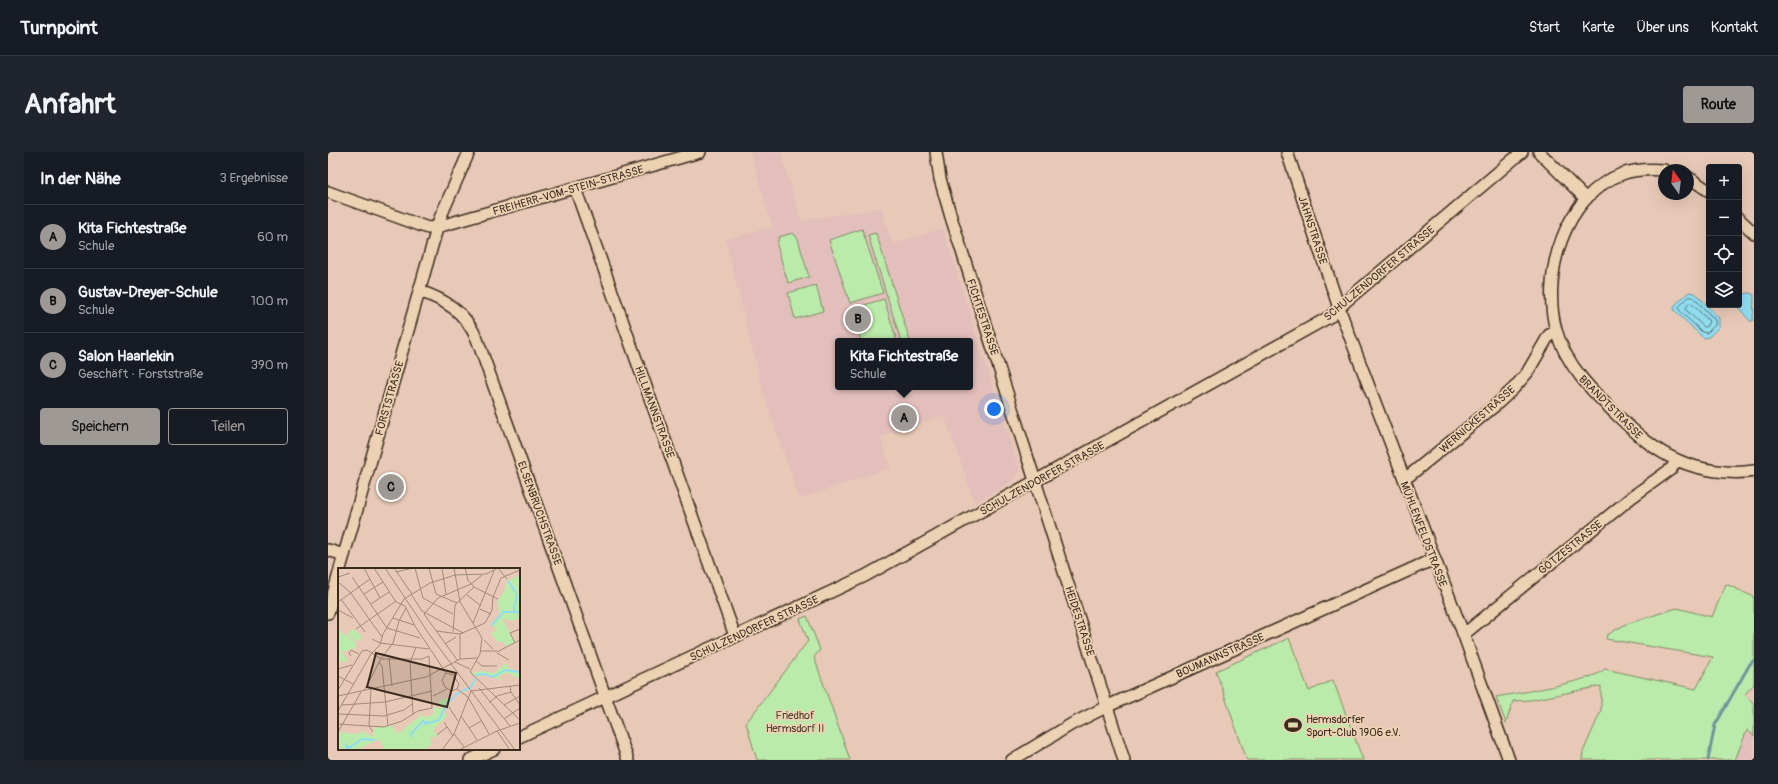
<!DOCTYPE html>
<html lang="de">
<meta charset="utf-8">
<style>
:root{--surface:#171b24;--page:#20242c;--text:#f1f3f6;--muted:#9ea1a6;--line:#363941;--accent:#9f9995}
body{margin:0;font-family:Pangolin,sans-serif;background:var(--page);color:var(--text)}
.controls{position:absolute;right:12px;top:12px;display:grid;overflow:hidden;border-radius:4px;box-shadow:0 4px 16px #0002}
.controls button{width:36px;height:36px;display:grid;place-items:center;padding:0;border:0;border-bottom:1px solid var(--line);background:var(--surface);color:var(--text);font:20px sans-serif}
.compass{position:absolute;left:1330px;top:12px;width:36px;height:36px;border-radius:50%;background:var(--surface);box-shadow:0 4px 16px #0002;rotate:346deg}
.you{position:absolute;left:666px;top:257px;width:14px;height:14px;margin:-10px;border:3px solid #fff;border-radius:50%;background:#1a73e8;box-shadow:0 0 0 6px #1a73e833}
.badge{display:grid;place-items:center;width:26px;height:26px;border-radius:50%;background:var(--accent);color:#111;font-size:13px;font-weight:700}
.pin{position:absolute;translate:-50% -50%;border:2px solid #fff;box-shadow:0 1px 4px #0006}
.popup{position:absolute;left:507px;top:186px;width:138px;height:52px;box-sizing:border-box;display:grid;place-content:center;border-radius:4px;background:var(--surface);filter:drop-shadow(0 1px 3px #0005);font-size:13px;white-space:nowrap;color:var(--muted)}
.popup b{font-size:15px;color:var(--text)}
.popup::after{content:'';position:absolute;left:50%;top:100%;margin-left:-8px;border:8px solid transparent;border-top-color:var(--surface)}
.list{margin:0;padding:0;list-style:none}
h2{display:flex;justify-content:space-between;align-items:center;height:52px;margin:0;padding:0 16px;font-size:17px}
h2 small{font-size:13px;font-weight:400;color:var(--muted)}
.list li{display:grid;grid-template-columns:26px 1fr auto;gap:12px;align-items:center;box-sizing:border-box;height:64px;padding:0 16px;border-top:1px solid var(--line)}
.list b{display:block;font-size:15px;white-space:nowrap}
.list p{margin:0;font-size:13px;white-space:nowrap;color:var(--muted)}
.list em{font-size:13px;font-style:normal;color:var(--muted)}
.actions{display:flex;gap:8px;padding:12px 16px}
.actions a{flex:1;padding:9px 0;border:1px solid var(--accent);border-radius:4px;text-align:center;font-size:14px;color:var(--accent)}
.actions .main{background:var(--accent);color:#111}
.icon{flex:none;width:22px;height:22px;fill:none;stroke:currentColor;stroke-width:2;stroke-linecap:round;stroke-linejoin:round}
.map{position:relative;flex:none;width:1426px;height:608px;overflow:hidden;border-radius:4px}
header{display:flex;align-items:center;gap:24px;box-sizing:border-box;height:56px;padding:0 20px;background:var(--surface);border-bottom:1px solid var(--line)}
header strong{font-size:19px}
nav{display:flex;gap:22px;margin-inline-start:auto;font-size:14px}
.intro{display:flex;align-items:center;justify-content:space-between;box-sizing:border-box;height:96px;padding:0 24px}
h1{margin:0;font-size:28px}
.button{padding:10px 18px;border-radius:4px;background:var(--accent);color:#111;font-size:14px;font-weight:700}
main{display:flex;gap:24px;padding:0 24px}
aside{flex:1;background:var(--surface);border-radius:4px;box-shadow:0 4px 16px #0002}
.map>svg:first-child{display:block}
</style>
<header>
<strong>Turnpoint</strong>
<nav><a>Start</a><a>Karte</a><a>Über uns</a><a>Kontakt</a></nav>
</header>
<div class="intro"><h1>Anfahrt</h1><a class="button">Route</a></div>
<main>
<aside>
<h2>In der Nähe<small>3 Ergebnisse</small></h2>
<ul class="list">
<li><span class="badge">A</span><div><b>Kita Fichtestraße</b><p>Schule</p></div><em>60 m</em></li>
<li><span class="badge">B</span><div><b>Gustav-Dreyer-Schule</b><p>Schule</p></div><em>100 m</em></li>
<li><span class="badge">C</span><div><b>Salon Haarlekin</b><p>Geschäft · Forststraße</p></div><em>390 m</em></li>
</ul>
<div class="actions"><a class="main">Speichern</a><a>Teilen</a></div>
</aside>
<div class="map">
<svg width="1426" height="608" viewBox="0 0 1426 608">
<rect width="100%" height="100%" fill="#e8c9b7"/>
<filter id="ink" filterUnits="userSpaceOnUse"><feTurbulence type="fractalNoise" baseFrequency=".025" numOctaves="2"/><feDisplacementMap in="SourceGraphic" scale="8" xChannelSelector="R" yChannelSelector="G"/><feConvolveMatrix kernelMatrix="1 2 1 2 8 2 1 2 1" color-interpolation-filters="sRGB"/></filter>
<g filter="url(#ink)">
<g fill="#e3bfbc" fill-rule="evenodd">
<path d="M 422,0 L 453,0 L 473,68 L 554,56 L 564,92 L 615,76 L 691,317 L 687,328 L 647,351 L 616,263 L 553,285 L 563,316 L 472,347 L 442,263 L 433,233 L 397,87 L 444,75 ZM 510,189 L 642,189 L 642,235 L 510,235 Z"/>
<path d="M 1419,577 L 1426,584 L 1426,608 L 1407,608 Z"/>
</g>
<g fill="#bbebab" stroke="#7b8a64">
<path d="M 534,77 L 555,141 L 522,151 L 501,88 Z"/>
<path d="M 465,81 L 470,87 L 481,125 L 460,131 L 449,93 L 451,85 Z"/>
<path d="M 548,81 L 582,189 L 573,189 L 540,83 Z"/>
<path d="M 488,133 L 495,159 L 467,167 L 460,141 Z"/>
<path d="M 556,147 L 569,189 L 533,189 L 523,157 Z"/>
<path d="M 1398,432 L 1426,445 L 1426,532 L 1417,542 L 1426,552 L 1426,584 L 1419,578 L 1407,608 L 1254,608 L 1255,600 L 1273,559 L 1273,534 L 1203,548 L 1185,549 L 1178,571 L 1168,545 C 1189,541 1264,530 1277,517 L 1368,537 L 1385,505 L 1278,487 L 1279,483 L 1298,472 L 1349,456 L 1384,465 Z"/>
<path d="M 479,464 L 492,498 L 486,505 L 522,608 L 429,608 L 418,571 L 480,489 L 472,467 Z"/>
<path d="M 961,486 L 981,539 L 1005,528 L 1035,608 L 919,608 L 888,519 Z"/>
</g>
<g fill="#90ddf0" stroke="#6e959c">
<path d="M 1361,140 L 1367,141 L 1391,166 L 1391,175 L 1381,185 L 1376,186 L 1372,183 L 1346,158 L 1347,153 Z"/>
<path d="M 1422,141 L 1426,143 L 1425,169 L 1422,169 L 1408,153 L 1411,153 L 1411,144 L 1414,142 Z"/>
</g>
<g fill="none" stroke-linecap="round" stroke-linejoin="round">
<g stroke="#5d7272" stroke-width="1">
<path d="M 1361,145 L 1365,145 L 1387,168 L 1387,173 L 1379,181 L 1374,180 L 1351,158 L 1351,155 Z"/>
<path d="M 1362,151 L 1364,152 L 1381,169 L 1378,175 L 1376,175 L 1358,158 L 1358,156 Z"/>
</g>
<path stroke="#6e959c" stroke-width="3" d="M 1380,608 L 1387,573 L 1422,512 L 1426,508"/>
<g stroke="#3b2a1e" stroke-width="14">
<g id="minor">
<path d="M 608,0 L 612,27 L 623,65 L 796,608"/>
<path d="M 959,0 L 1011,156 L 1135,481 L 1181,608"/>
<path d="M 1211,0 L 1258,47"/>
<path d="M 1336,18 C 1322,17 1308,17 1294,22 C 1236,43 1213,124 1228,178 C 1238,214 1265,240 1291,265 C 1309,282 1326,298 1349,308 C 1371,318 1402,323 1426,319"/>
<path d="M 1360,25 L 1381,39"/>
<path d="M 247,36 L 407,484"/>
<path d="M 0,40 L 100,76 L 109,75 L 372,0"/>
<path d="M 1411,67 L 1426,81"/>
<path d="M 91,139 C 118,148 137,160 149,187 L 300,608"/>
<path d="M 1076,326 L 1082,323 L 1169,252 L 1186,236 L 1199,221 L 1221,183 L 1228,180"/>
<path d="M 0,398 L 16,403"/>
<path d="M 12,417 L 112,66 L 141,0"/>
<path d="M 0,461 L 11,421"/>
<path d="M 1135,481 L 1141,478 L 1304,345 L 1343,317 L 1349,308"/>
<path d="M 191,585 L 537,424 L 1003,164 L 1017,150 L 1194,0"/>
<path d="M 142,608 L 166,597"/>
<path d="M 684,608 L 744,572 L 780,554 L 1106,407"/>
</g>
</g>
<use href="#minor" stroke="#ecd2b3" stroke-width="11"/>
</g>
</g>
<defs>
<g id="stadium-bare" transform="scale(1.38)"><path d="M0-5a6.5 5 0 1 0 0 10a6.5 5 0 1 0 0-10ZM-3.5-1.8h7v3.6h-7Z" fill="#3b2a1e" stroke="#ecd2b3" stroke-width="2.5" paint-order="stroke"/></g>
</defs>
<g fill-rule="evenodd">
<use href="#stadium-bare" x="965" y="573"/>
</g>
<g text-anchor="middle" stroke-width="3.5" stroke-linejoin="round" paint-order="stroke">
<g font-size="11" fill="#3b2a1e" stroke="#ecd2b3">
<text transform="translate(240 38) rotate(-16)" y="4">FREIHERR-VOM-STEIN-STRASSE</text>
<text transform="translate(985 78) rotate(72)" y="4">JAHNSTRASSE</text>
<text transform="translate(1051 121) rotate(-40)" y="4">SCHULZENDORFER STRASSE</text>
<text transform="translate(655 165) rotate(72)" y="4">FICHTESTRASSE</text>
<text transform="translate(61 246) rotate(-74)" y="4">FORSTSTRASSE</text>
<text transform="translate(1283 255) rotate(45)" y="4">BRANDTSTRASSE</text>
<text transform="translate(327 260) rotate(70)" y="4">HILLMANNSTRASSE</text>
<text transform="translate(1149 267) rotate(-41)" y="4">WERNICKESTRASSE</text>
<text transform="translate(714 326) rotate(-29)" y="4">SCHULZENDORFER STRASSE</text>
<text transform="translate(212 361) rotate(70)" y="4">ELSENBRUCHSTRASSE</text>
<text transform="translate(1096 382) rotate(69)" y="4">MÜHLENFELDSTRASSE</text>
<text transform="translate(1242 395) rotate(-39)" y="4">GÖTZESTRASSE</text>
<text transform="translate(752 469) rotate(72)" y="4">HEIDESTRASSE</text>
<text transform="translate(426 476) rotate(-25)" y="4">SCHULZENDORFER STRASSE</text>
<text transform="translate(892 503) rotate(-24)" y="4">BOUMANNSTRASSE</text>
</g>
<g font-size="11" fill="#483d2c" stroke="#ecd2b3">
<text x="467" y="567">Friedhof<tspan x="467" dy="13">Hermsdorf II</tspan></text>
</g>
<g font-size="11" fill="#3b2a1e" stroke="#ecd2b3" text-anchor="start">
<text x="978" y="571">Hermsdorfer<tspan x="978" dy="13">Sport-Club 1906 e.V.</tspan></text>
</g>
</g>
<g transform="translate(10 416)">
<rect width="182" height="182" fill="#e8c9b7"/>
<path d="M 182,7 L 182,22 L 178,25 L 182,24 L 182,50 L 174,53 L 164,50 L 177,74 L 169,79 L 166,74 L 160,74 L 153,66 L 160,61 L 157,61 L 154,55 L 161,48 L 160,32 L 167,22 L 167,18 L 171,12 ZM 0,61 L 18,75 L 18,80 L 4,84 L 10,93 L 0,95 ZM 15,61 L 24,68 L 20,74 L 10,68 L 11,63 ZM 168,95 L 170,100 L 182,104 L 182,109 L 179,110 L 170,105 L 162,107 L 162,114 L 157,109 L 146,107 L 139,109 L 134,105 L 144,103 L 156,105 ZM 121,125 L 110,135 L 111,139 L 109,137 L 105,142 L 109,148 L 97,160 L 95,163 L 99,167 L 97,171 L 94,168 L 92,169 L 94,176 L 86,182 L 47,182 L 41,171 L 19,182 L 0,182 L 1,164 L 16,166 L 26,164 L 34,169 L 36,160 L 53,157 L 60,166 L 82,148 L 82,143 L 83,148 L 90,149 L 95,146 L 96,139 L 102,141 L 103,138 L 100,137 L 102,133 L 96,132 L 102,132 L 107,134 L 103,130 L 113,131 Z" fill="#bbebab"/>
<path fill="none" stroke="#90ddf0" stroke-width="2" d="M 170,13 L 178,25M 176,43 L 179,26M 162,48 L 165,44 L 182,44M 153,58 L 162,48M 138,107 L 146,106 L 155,109 L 167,102 L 182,104M 124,123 L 133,119 L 137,111M 74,169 L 73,166 L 85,153 L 88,156 L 89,154 L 91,155 L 101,152 L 108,137 L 121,124M 9,182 L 8,177 L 11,180 L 24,171 L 37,172"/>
<path fill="none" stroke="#a3897a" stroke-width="1" d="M 26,0 L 42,30M 36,0 L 58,34 L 67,38 L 77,58 L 108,105M 47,0 L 91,66 L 177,182M 56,0 L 74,26M 77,0 L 85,30 L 115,46M 91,0 L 98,26 L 119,35M 104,0 L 108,26M 116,0 L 122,34 L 144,70 L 142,86 L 132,104 L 182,152M 127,0 L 130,12 L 136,19 L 160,31M 160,0 L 169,11M 58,4 L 75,0M 117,7 L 148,6 L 160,0M 0,9 L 12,5M 14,9 L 49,60 L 82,70M 0,14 L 12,24 L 44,69M 26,26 L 45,14M 73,26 L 84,43 L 125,65M 129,27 L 143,38M 3,31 L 27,64M 0,34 L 32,11M 33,36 L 51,24M 142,41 L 153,46M 0,42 L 15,50M 86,46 L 100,30 L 133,16 L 144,7M 86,46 L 120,93M 55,50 L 76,57M 135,55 L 156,3M 18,61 L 58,33M 98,63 L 122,66 L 147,55 L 154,42 L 155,29 L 163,10 L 182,2M 115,64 L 117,37 L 136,19M 122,66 L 122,91M 34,71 L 42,75 L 91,81M 146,72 L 155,81M 177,75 L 172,65 L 182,61M 107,76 L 118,69M 143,83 L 159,83M 159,84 L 182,72M 159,85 L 171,92M 13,88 L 11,85 L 13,82 L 21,86M 51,90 L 54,118M 44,91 L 84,91 L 91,88M 138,93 L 144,98 L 159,98M 41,94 L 44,98 L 50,158M 117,94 L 132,101M 0,101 L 14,97M 108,105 L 104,112 L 107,119 L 113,123 L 119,121M 108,105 L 115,107 L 121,116 L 119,121M 0,108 L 15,116M 172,118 L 173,124 L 182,137M 141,120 L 172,158M 119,121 L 130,129 L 151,166M 0,122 L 24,83 L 29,82 L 43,91M 33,122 L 31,158 L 35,164M 26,123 L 43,91 L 55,75 L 61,53 L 68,40M 0,128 L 88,109 L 122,91 L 139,90M 95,128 L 109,121M 151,135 L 159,128 L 173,124M 4,137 L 47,134 L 94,123M 166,137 L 182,128M 111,139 L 120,153M 0,143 L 33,86 L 42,77 L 45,66 L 66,31 L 92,15 L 117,7M 0,146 L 46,148 L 66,142 L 74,136M 75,146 L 72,95 L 78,79M 123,148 L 139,172M 166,151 L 182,140M 106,154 L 115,168M 0,156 L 46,159 L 64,153 L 80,143 L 94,140 L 91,88M 131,160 L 143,153M 159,163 L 172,182M 0,164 L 23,124M 116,166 L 126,179M 99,167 L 109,159M 104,182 L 116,166 L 133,123 L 182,117M 121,182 L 159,163 L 182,155"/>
<path fill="#3b2a1e" fill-opacity="0.15" stroke="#3b2a1e" stroke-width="2" d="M 38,85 L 118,105 L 109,139 L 29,119 Z"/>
<rect width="182" height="182" fill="none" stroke="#3b2a1e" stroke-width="2"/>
</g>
</svg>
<div class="controls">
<button>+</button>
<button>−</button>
<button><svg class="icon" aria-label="locate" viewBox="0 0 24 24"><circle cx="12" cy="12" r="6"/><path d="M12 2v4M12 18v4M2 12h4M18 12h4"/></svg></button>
<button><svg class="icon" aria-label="layers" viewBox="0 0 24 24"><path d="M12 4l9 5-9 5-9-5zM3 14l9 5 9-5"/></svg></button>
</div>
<svg class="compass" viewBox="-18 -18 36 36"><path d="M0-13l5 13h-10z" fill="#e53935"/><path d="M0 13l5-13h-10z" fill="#9ea1a6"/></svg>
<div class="you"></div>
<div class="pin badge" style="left:576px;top:266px">A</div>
<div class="popup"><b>Kita Fichtestraße</b>Schule</div>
<div class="pin badge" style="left:530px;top:167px">B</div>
<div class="pin badge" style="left:63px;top:335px">C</div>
</div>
</main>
